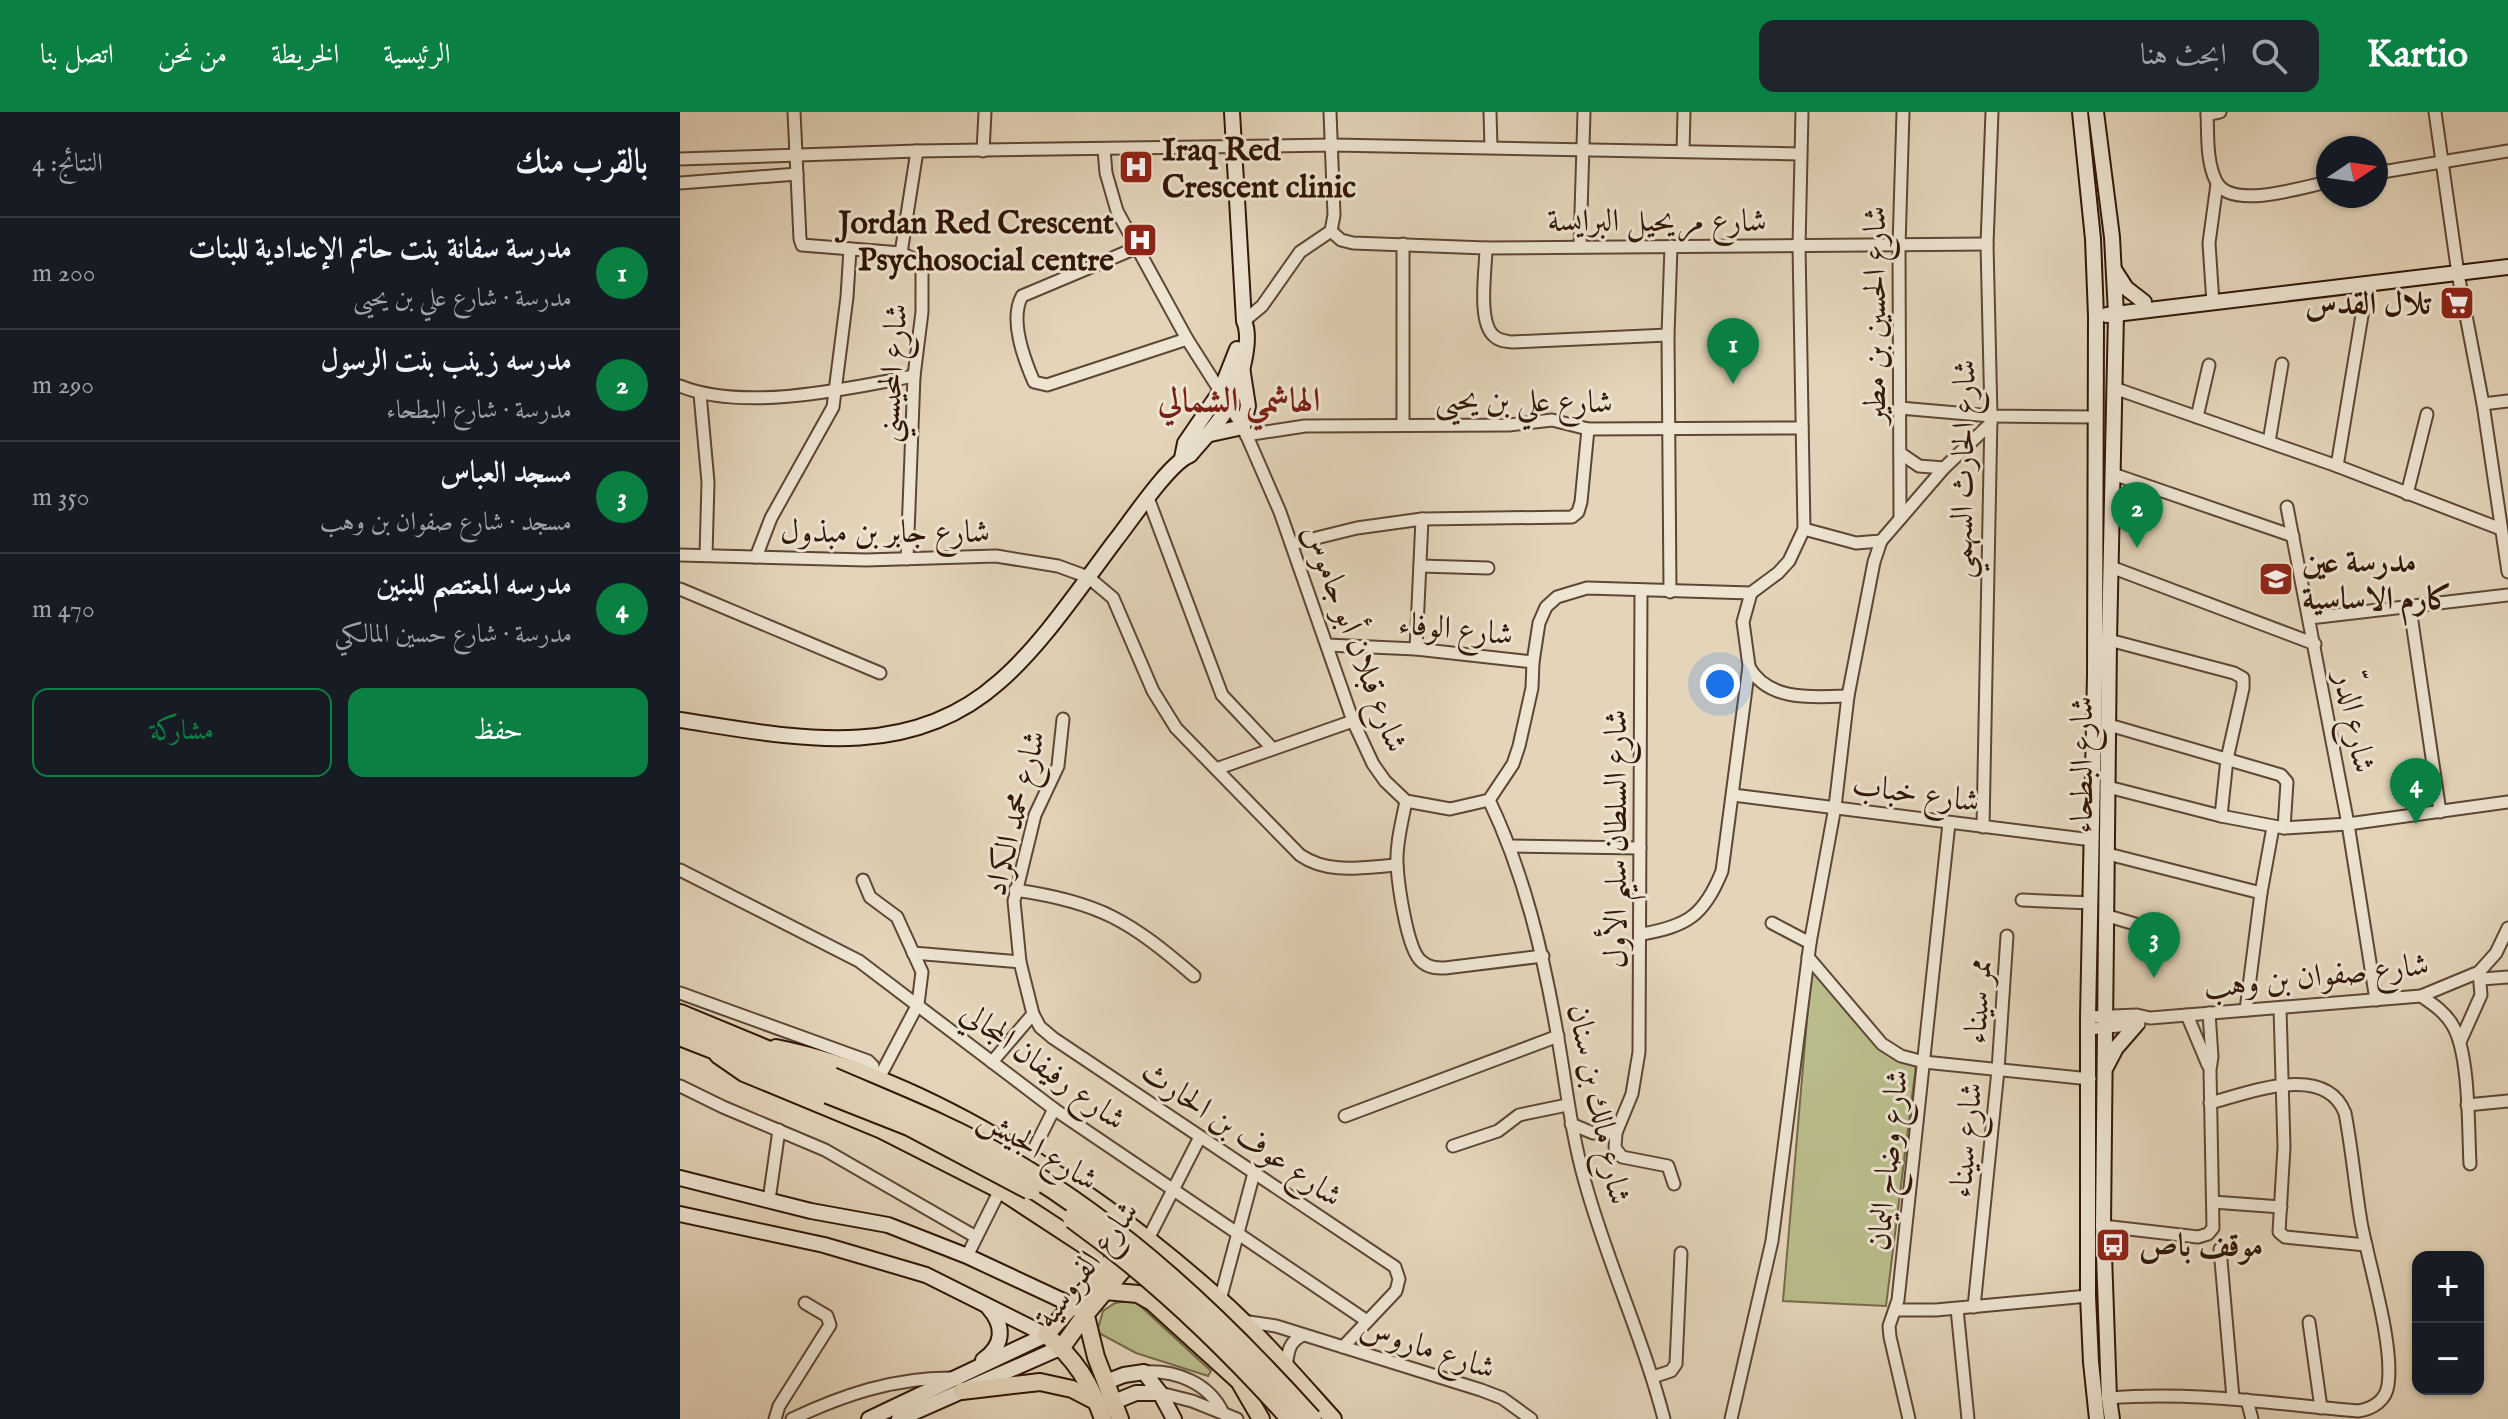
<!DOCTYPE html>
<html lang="ar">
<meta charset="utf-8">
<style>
:root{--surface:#171b24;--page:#20242c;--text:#f1f3f6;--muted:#9ea1a6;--line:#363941;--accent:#0b8043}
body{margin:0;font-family:"IM FELL English",Amiri,serif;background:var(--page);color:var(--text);direction:rtl}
.controls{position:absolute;right:24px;bottom:24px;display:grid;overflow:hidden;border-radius:16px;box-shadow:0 2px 6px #0004}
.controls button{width:72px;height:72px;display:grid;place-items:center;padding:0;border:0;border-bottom:2px solid var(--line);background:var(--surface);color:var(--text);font:40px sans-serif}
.compass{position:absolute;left:1636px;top:24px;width:72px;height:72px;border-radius:50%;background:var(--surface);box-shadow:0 2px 6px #0004;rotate:77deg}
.you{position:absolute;left:1040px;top:572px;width:28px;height:28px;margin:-20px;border:6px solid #fff;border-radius:50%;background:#1a73e8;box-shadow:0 0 0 12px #1a73e833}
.badge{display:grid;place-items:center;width:52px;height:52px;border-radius:50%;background:var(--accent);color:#fff;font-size:26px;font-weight:700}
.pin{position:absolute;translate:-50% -66px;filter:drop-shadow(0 2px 4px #0008)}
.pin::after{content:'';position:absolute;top:42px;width:28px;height:24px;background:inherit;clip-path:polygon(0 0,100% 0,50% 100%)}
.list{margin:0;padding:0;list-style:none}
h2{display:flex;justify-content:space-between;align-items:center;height:104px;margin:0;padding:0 32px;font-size:34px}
h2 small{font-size:26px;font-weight:400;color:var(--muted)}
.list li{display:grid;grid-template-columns:52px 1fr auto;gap:24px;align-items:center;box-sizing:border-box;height:112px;padding:0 32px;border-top:2px solid var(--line)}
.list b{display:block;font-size:30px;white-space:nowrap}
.list p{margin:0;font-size:26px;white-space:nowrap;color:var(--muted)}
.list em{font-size:26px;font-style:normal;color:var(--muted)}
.actions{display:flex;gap:16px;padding:24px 32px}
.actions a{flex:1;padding:18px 0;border:2px solid var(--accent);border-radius:16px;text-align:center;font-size:28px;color:var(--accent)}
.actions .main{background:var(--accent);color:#fff}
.icon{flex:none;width:44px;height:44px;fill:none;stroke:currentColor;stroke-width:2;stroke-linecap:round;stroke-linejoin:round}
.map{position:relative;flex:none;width:1828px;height:1307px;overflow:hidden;direction:ltr}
header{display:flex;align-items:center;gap:48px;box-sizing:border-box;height:112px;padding:0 40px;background:var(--accent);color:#fff}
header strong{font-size:38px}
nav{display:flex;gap:44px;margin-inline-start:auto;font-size:28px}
.search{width:560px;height:72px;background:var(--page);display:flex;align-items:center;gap:20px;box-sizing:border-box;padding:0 28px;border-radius:16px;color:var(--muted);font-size:30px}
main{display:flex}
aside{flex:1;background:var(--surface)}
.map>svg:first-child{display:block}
</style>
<header>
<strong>Kartio</strong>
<div class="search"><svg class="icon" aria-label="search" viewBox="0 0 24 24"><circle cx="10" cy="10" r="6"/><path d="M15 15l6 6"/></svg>ابحث هنا</div>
<nav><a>الرئيسية</a><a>الخريطة</a><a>من نحن</a><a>اتصل بنا</a></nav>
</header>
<main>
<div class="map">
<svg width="1828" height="1307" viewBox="0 0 1828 1307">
<rect width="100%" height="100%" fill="#e4d5ba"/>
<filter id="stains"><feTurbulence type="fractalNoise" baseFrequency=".0025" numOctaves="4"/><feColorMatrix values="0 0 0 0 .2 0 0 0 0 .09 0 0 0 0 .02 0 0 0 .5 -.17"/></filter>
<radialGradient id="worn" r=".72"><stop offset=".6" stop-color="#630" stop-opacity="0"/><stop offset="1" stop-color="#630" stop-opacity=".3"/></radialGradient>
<g fill="#babc8b" stroke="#766a49" stroke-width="2">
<path d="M 1132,849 L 1183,918 L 1236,953 L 1206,1194 L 1103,1189 Z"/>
<path d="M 448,1189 L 457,1191 L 531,1259 L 528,1264 L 456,1241 L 417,1220 L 423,1199 L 435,1191 Z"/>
</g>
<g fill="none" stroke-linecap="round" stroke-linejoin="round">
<g stroke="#5e4634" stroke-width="15">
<g id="street">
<path d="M 114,0 L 120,127 L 122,133 L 221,141 L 234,147 L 242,157 L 242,200 L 234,264 L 227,447"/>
<path d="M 810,0 L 811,35"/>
<path d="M 1527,0 C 1528,21 1526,49 1536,69 C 1550,99 1622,75 1648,70"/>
<path d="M 1755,0 L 1778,162 L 1803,292 L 1828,460"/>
<path d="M 1527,3 L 1540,0"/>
<path d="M 424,37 L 426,61 L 437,99 L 507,227 L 563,315 L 600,400 L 673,609 L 693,652 L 705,669 L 726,689 L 770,697 L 809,688 L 833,652 L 839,634 L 852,576 L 853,550 L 859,511 L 866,495 L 877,485 L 907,476 L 1071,481 L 1098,461 L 1109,449 L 1124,417 L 1119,134 L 1122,0"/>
<path d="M 303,39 L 305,0"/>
<path d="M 1003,39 L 1004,0"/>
<path d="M 0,47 L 237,39 L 653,33 L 1120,42"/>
<path d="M 1696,61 L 1828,39"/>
<path d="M 0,71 L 117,62"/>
<path d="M 651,119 L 661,128 L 673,131 L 806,136 L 1307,132"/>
<path d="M 723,132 L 723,312"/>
<path d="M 900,134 L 904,0"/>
<path d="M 456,136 L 342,184 C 329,208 344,247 354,270 L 367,273 L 507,227"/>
<path d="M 806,136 C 806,156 797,210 814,224 C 819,229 825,229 832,230 L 988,223"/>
<path d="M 221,141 L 237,39"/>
<path d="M 1533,191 L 1529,131 L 1537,72"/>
<path d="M 564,209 L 582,194 L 620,140 L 651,119 L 654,103 L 650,0"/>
<path d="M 0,274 C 64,300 167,277 234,264"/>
<path d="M 1434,276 L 1657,354 L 1821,417"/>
<path d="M 20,282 L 28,370 L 26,443"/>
<path d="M 1803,292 L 1828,289"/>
<path d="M 1220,296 L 1311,304 L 1415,305"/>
<path d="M 1517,305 L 1529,253"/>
<path d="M 566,323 L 625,314 L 829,313 L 872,308 L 908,317 L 1122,316"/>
<path d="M 1589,330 L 1602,252"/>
<path d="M 1220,341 L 1239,354 L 1264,356"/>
<path d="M 1657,354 L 1687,173"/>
<path d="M 1433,362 L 1613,424"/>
<path d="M 1727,382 L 1747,302"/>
<path d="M 468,386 L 542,583 L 592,636"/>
<path d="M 1607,395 L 1668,712 L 1696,888"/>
<path d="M 1220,407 L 1219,134 L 1223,0"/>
<path d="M 1124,417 L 1176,431 L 1201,429 L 1264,356 L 1311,311"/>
<path d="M 612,432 L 677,416 L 742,407 L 892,405 L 898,400 L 901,390 L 908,317"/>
<path d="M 0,443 L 186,448 L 316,444 L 378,454 L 408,465 L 433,486 L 473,579 L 496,616 L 620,743 C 649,763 684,755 717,753"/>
<path d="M 76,445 L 91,406 L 153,295 L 167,185 L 170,137"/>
<path d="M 740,454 L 808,456"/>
<path d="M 1431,455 L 1635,532"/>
<path d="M 0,477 L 200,561"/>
<path d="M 961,478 L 959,940 L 952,982 L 936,1021 L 935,1036 L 942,1045 L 988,1054 L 994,1072"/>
<path d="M 990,480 L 988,223 L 991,134"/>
<path d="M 1730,496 L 1760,700"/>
<path d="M 1630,506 L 1828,483"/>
<path d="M 1429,528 L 1554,561 L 1563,566 L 1563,576 L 1547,647 L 1541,704"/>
<path d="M 647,533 L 736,537 L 853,550"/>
<path d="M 736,537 L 742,407"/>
<path d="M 1069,555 C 1089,590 1133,585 1168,584"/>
<path d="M 383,607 L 378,654 L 355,703 L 334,789 L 340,850 L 353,902 L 360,915 L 373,926 L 715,1155 L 719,1167 L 716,1179 L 663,1235"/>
<path d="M 1429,613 L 1601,663 L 1607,670 L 1604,716"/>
<path d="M 536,657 L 673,609"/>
<path d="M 1428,675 L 1541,704 L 1604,716 L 1668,712 L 1828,690"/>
<path d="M 1053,683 L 1412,728"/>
<path d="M 809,688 C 844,761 863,841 877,921 C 886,971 891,1021 905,1070 C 927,1150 963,1226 984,1307"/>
<path d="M 726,689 C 722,710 716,731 717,752 C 718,772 727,837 741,849 C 749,856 756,856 765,856 L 863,844"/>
<path d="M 1303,715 L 1311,304 L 1307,132 L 1312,0"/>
<path d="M 830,734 L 960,736"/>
<path d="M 1428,742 L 1581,781"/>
<path d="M 0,758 L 179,849 L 374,997 L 687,1209"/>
<path d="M 183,768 L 190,785 L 217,805 L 242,860 L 238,892 L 198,968"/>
<path d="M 335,778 C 420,790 450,809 514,864"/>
<path d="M 1342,788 L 1411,791"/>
<path d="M 1428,804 L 1472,817"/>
<path d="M 1092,811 L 1130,831"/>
<path d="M 962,822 C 1007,814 1024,804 1042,759 L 1069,554 L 1063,510 L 1071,481"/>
<path d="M 233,841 L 340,850"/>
<path d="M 1128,845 L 1202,932 L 1221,944 L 1244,950 L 1410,967"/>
<path d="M 1802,867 L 1828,865"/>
<path d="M 0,881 L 188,949 L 193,954 L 193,966"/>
<path d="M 1741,884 C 1753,892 1766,901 1773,914 C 1790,943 1788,1017 1790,1052"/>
<path d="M 1600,896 L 1604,1035 L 1599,1120 L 1605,1125 L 1686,1133"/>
<path d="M 1566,898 L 1581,781 L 1593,715"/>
<path d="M 1507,903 L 1528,953"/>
<path d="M 1408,905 L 1457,903 L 1470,906 L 1741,884 L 1799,860 L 1816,841 L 1828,816"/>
<path d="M 1408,917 L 1459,912"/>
<path d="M 1780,930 L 1801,883 L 1799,860"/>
<path d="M 312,950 L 353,902"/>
<path d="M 0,974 L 43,995 L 145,1038 L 296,1125"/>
<path d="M 1787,993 L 1828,989"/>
<path d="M 665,1004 L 878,924"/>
<path d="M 891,1012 L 913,1021 L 936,1021"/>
<path d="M 773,1034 L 818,1019 L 839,1003 L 887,993"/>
<path d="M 350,1045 L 374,997"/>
<path d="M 89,1088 L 99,1018"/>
<path d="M 1533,1090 L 1601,1095"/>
<path d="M 1423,1114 L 1518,1125 L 1528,1122 L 1533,1116 L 1530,958 L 1532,945 L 1529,901"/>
<path d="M 468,1127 L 520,1025"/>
<path d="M 1540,1137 L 1553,1286"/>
<path d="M 287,1144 L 320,1078"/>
<path d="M 540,1188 L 574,1061"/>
<path d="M 1294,1195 L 1318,958 L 1327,824"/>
<path d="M 1277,1197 L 1288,1307"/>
<path d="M 1215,1198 L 1256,1198 L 1408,1184"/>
<path d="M 562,1209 L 596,1214 L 801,1278 L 822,1286 L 851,1307"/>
<path d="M 1629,1210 L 1641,1296"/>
<path d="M 606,1256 C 608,1241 608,1230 623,1223"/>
<path d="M 464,1260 C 496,1258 529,1271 543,1301"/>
<path d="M 973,1265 L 991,1259 L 996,1252 L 1001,1141"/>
<path d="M 480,1281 L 512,1289 L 557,1307"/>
<path d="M 1429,1286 C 1513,1279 1595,1292 1678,1299 C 1693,1297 1706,1288 1708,1273 C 1714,1231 1689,1154 1681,1110 C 1675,1074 1672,1037 1665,1001 C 1645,950 1569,981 1530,991"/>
<path d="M 1567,1288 L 1572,1307"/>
<path d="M 95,1307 L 99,1294 L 150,1213 L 147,1204 L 125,1191"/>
<path d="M 112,1307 C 163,1283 213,1266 270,1266"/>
<path d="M 1051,1307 L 1092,1129 L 1130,831 L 1155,695 L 1168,584 L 1194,450 L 1201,429"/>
<path d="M 1229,1307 L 1210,1225 L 1209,1214 L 1218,1188 L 1269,711"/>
</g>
</g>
<g stroke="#311707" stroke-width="18">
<g id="secondary">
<path d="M 1400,0 L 1413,127 L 1416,204 L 1415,563 L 1408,905 L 1408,1184 L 1411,1250 L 1417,1307"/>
<path d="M 1416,0 L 1432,125 L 1436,202 L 1429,528 L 1423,1114 L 1429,1286 L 1432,1307"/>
<path d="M 1435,159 L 1446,176 L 1464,190"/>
<path d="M 1427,203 L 1828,155"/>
<path d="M 526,323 L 563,315 L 568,294 L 562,255"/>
<path d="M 502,346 L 505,331 L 540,280 L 557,237"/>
<path d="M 0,608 C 111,625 227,652 319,570 C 362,533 401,474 435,429 C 451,409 489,351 510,343 C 523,327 540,311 549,293 C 559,274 573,229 564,209 L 552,0"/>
<path d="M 1426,955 L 1436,936 L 1456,913"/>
<path d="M 0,1066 L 131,1099 L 208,1113 L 287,1144 L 392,1193"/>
<path d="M 0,1102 L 144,1133 L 246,1163 L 366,1223"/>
<path d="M 303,1248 C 324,1233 325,1214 308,1195"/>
<path d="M 426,1270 L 444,1263 L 464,1260 L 480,1281 L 494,1307"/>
<path d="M 434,1290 L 456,1281 L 480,1281"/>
<path d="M 189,1307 L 366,1223"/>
<path d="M 219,1307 L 382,1235"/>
</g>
</g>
<g stroke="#311707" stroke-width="20">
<g id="primary">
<path d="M 96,936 C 251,967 424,1084 540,1188 C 580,1224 616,1266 653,1307"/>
<path d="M 38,943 L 64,961 L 202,1018 L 320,1078 L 407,1135 L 415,1145 L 420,1162"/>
<path d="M 425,1179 L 458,1182 L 472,1190 L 559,1269 L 581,1307"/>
<path d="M 400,1197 L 407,1208 L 416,1245 L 440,1307"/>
<path d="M 382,1235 L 405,1203 L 457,1141"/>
<path d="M 282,1279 L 360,1270 L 392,1277 L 417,1290"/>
<path d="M 423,1307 C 411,1272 395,1246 366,1223 L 446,1132"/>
</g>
</g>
<g stroke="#311707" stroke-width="24">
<g id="highway">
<path d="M 0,903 L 152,966"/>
<path d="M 0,923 L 148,981"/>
</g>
</g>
<use href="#street" stroke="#ede4d2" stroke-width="11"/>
<use href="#secondary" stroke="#ede4d2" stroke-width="14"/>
<use href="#primary" stroke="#e4d5ba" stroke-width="16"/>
<use href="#highway" stroke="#e4d5ba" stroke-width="20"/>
<g stroke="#311707" stroke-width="24" stroke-linecap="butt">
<g id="highway-bridge">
<path d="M 152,966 C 212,992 272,1015 328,1048 C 445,1116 541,1207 631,1307"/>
<path d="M 148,981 L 229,1013 L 350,1077"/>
<path d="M 393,1106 C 474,1164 546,1233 612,1307"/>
</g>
</g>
<use href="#highway-bridge" stroke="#e4d5ba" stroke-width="20"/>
</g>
<defs>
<g id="hospital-square" transform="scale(1.8)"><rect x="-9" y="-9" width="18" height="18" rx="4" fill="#8f2418" stroke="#ede4d2"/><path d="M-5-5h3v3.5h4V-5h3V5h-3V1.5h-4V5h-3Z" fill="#fff"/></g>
<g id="supermarket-square" transform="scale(1.8)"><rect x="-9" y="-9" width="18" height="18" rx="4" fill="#8f2418" stroke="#ede4d2"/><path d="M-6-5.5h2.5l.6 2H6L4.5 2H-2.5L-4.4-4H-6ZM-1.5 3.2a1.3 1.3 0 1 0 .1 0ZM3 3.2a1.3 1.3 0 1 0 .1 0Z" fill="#fff"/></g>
<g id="school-square" transform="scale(1.8)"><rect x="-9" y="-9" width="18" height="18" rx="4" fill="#8f2418" stroke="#ede4d2"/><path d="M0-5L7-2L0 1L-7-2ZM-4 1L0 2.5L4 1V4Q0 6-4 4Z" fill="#fff"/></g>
<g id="bus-square" transform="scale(1.8)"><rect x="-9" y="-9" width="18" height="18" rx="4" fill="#8f2418" stroke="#ede4d2"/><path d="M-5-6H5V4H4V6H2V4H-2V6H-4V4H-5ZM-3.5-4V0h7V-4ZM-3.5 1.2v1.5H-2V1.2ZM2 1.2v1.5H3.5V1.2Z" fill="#fff"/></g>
</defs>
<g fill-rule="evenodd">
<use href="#hospital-square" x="456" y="55"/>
<use href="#hospital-square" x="460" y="128"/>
<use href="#supermarket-square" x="1777" y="191"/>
<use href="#school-square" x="1596" y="467"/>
<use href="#bus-square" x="1433" y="1133"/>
</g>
<g text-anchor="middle" stroke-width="6" stroke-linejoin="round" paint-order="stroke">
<g font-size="32" font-weight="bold" fill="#311707" stroke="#ede4d2" text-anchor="start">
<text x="482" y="48">Iraq Red<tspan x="482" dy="37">Crescent clinic</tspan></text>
<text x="434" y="121" text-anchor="end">Jordan Red Crescent<tspan x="434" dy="37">Psychosocial centre</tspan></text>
<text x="1751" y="202" text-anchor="end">تلال القدس</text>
<text x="1622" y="460">مدرسة عين<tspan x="1622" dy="37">كارم الاساسية</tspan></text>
<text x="1459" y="1144">موقف باص</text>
</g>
<g font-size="32" fill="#311707" stroke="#ede4d2">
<text x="977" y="119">شارع مريحيل البرايسة</text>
<text transform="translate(1194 203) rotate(-90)" y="11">شارع الحسين بن مطير</text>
<text transform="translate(211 261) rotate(-86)" y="11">شارع المحيسني</text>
<text transform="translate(844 288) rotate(1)" y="11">شارع علي بن يحيى</text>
<text transform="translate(1282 357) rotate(-89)" y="11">شارع الحارث السهمي</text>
<text x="205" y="430">شارع جابر بن مبذول</text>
<text transform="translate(776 516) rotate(6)" y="11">شارع الوفاء</text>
<text transform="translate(676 526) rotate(69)" y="11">شارع قبلان أبو جاموس</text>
<text transform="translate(1676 610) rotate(79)" y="11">شارع الدرّ</text>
<text transform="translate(1401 653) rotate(-90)" y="11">شارع البطحاء</text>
<text transform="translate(1236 680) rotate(8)" y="11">شارع خباب</text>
<text transform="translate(334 701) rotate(-76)" y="11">شارع محمد الكراد</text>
<text transform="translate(935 727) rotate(-90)" y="11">شارع السلطان سليم الأول</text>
<text transform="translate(1636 863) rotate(-6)" y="11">شارع صفوان بن وهب</text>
<text transform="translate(1297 889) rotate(-86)" y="11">ممر سيناء</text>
<text transform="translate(364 953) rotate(36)" y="11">شارع رفيفان المجالي</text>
<text transform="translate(920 992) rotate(78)" y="11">شارع مالك بن سنان</text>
<text transform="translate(562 1021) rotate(34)" y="11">شارع عوف بن الحارث</text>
<text transform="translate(1285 1028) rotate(-84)" y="11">شارع سيناء</text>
<text transform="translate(359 1036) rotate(31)" y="11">شارع الجيش</text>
<text transform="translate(1207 1048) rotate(-84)" y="11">شارع وضاح اليمان</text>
<text transform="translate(406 1152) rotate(-53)" y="11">شارع الفروسية</text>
<text transform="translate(748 1235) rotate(18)" y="11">شارع ماروس</text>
</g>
<g font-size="34" font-weight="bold" fill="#7a1f14" stroke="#ede4d2">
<text x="559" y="299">الهاشمي الشمالي</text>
</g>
</g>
<rect width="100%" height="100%" filter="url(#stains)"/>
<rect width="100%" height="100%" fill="url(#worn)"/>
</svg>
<div class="controls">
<button>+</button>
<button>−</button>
</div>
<svg class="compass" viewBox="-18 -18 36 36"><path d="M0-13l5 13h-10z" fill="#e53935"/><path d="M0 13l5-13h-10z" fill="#9ea1a6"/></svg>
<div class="you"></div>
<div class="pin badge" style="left:1053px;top:272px">1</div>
<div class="pin badge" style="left:1457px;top:436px">2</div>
<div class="pin badge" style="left:1474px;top:866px">3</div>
<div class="pin badge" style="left:1736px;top:712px">4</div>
</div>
<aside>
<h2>بالقرب منك<small>النتائج: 4</small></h2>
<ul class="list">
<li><span class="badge">1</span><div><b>مدرسة سفانة بنت حاتم الإعدادية للبنات</b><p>مدرسة · شارع علي بن يحيى</p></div><em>200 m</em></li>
<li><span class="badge">2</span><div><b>مدرسه زينب بنت الرسول</b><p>مدرسة · شارع البطحاء</p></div><em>290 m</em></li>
<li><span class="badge">3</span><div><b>مسجد العباس</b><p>مسجد · شارع صفوان بن وهب</p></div><em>350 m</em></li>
<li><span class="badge">4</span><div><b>مدرسه المعتصم للبنين</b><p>مدرسة · شارع حسين المالكي</p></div><em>470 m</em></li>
</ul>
<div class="actions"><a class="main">حفظ</a><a>مشاركة</a></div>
</aside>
</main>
